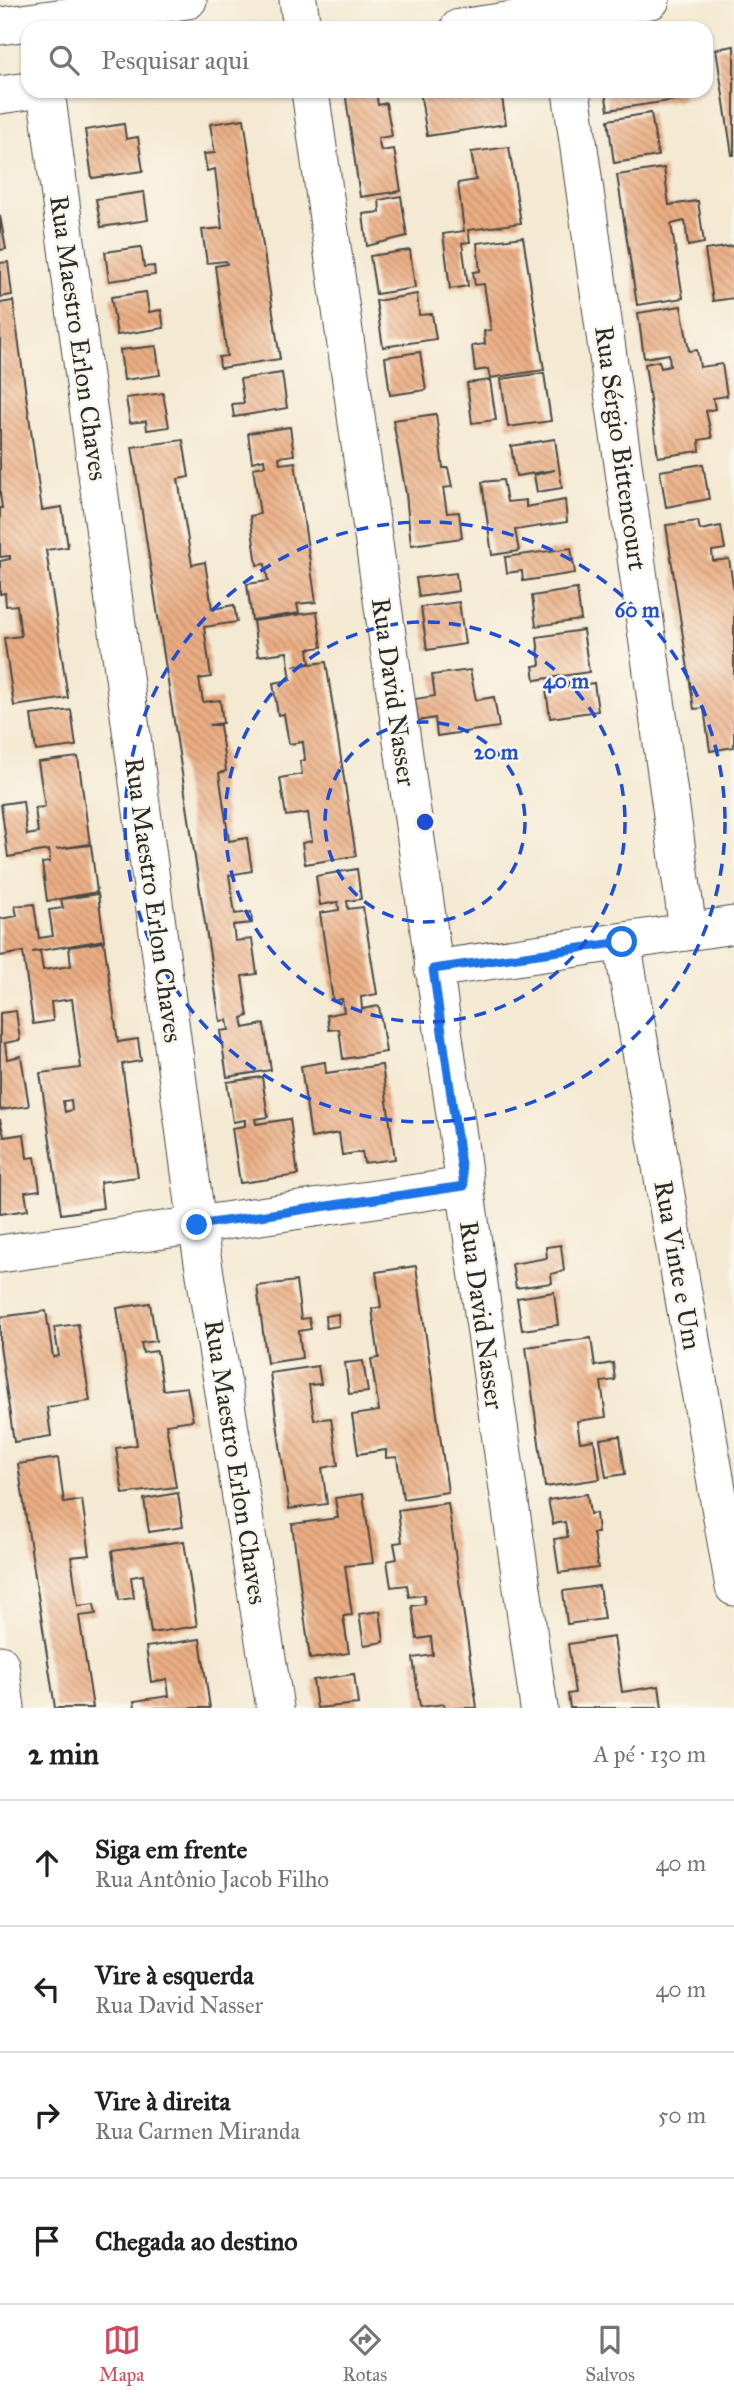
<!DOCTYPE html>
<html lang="pt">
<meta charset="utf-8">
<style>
:root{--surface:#fff;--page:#f6f6f6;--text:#202124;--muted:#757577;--line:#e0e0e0;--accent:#d1495b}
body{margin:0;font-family:"IM FELL Great Primer",serif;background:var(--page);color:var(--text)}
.stop{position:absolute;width:21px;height:21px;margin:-16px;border:5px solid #1a73e8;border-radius:50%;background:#fff}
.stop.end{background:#1a73e8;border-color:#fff;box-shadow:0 2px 7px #0008}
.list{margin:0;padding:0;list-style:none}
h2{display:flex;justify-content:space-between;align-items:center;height:91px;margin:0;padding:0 28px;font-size:30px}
h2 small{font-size:23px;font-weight:400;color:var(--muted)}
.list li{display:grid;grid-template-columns:46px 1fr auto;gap:21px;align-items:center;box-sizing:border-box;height:126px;padding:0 28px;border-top:2px solid var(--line)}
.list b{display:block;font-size:26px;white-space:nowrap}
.list p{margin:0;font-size:23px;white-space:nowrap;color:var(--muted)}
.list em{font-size:23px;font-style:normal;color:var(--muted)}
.icon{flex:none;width:38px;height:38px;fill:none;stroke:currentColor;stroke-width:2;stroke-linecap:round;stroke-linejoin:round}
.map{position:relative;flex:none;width:734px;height:1708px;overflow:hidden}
.search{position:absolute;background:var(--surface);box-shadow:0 2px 5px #0004;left:21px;right:21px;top:21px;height:77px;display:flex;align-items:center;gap:18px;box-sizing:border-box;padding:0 24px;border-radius:21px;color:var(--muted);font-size:26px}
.sheet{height:595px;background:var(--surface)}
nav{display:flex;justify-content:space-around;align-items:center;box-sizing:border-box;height:98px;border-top:2px solid var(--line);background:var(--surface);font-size:19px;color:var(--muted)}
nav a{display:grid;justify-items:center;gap:4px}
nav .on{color:var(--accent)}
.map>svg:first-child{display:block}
</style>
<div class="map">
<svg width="734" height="1708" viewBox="0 0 734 1708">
<defs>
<pattern id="building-back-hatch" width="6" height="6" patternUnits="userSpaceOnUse" patternTransform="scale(1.75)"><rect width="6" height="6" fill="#ebae84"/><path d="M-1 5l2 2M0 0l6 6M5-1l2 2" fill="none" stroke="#bf8e6c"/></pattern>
</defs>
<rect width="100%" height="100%" fill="#fbf7ec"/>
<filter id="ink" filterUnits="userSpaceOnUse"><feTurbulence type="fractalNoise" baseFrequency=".0143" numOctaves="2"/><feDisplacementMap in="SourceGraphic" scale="14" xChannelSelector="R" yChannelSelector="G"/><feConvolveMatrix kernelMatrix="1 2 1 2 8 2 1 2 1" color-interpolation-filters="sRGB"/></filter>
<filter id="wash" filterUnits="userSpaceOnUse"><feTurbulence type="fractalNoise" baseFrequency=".00686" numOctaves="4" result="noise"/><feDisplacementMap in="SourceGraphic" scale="28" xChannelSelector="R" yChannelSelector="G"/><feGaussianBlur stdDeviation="1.57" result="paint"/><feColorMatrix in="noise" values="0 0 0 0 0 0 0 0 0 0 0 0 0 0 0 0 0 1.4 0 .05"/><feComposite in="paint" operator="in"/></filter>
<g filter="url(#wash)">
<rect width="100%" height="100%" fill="#f4e9d2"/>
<g id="blocks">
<g fill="url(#building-back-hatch)" fill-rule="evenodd">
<path d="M 734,46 L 734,155 L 732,155 L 716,49 Z"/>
<path d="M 345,91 L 376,91 L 378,105 L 386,103 L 392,136 L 378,138 L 381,151 L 394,149 L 401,191 L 360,197 Z"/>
<path d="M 420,91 L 501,91 L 506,124 L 427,136 Z"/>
<path d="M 605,91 L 682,91 L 683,99 L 608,110 Z"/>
<path d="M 651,113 L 658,156 L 614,163 L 608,120 Z"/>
<path d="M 244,119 L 280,359 L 220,368 L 219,357 L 227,356 L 215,266 L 227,264 L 226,261 L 207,263 L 202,230 L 222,228 L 215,169 L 207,171 L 204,154 L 215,153 L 210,124 Z"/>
<path d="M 124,124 L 126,139 L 138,137 L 143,171 L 92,178 L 85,130 Z"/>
<path d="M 509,147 L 521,223 L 468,230 L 470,242 L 462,243 L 468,286 L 450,289 L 443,234 L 464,231 L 458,183 L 476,180 L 471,152 Z"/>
<path d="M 664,168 L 669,205 L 698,201 L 704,243 L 688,246 L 685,221 L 671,224 L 683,298 L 637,305 L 617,175 Z"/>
<path d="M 144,192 L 148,220 L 101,227 L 96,199 Z"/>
<path d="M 401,196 L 407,236 L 367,246 L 363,214 L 380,212 L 379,200 Z"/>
<path d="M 0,216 L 6,249 L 0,250 Z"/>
<path d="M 523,237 L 544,370 L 490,378 L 488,369 L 475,371 L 472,346 L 485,344 L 484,331 L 491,330 L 484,284 L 475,285 L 473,272 L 480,271 L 477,243 Z"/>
<path d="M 733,246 L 734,298 L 713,301 L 705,250 Z"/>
<path d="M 141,247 L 144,267 L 154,266 L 155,275 L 109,281 L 105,252 Z"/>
<path d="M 410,250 L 415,288 L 376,294 L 370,256 Z"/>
<path d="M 8,262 L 12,295 L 0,297 L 0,263 Z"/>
<path d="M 146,292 L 149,312 L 161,310 L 164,328 L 117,335 L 111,297 Z"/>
<path d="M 417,294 L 419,315 L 432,314 L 436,339 L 383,347 L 376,301 Z"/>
<path d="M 13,301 L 42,510 L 62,507 L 68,547 L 46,550 L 68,698 L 14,706 L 4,638 L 21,636 L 17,605 L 6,606 L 5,593 L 0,594 L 0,561 L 10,559 L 10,556 L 0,557 L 0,508 L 2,508 L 0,494 L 0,303 Z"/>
<path d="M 681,306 L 689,351 L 697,350 L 700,367 L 722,364 L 727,396 L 713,398 L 715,409 L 706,411 L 712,438 L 699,440 L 700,451 L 658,457 L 645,364 L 659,361 L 661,368 L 670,366 L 669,354 L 644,358 L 638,313 Z"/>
<path d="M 156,346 L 160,375 L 124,380 L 120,350 Z"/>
<path d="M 420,352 L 426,390 L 390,395 L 385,357 Z"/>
<path d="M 282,373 L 287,408 L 234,417 L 232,404 L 244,403 L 240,379 Z"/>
<path d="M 544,373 L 551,421 L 508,427 L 501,379 Z"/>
<path d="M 490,380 L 496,420 L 472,423 L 467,383 Z"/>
<path d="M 163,393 L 169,427 L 147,430 L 146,421 L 130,423 L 126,398 Z"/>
<path d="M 436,414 L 443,468 L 448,468 L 452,487 L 443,488 L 447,513 L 459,512 L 462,538 L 411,545 L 406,494 L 393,420 Z"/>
<path d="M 290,427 L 294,455 L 279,457 L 280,464 L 295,462 L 316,602 L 297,604 L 299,613 L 252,620 L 247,584 L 268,581 L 265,564 L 257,565 L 250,516 L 260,514 L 253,468 L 265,466 L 264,459 L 252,462 L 248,433 Z"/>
<path d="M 555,439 L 562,488 L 537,492 L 534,475 L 555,470 L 516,476 L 511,446 Z"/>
<path d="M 183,440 L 189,477 L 178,479 L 192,565 L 205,562 L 212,609 L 234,605 L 237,622 L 204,627 L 211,677 L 199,679 L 203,702 L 220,700 L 223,723 L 209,725 L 220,725 L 226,771 L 219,773 L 229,841 L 247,838 L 252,871 L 229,875 L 235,914 L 251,912 L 252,923 L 233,925 L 235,941 L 252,939 L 257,974 L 242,976 L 248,1016 L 242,1018 L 244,1028 L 264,1024 L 271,1070 L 227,1077 L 220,1031 L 229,1030 L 227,1020 L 220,1021 L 132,447 Z"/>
<path d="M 703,464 L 709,499 L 666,507 L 660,471 Z"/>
<path d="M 503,480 L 507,502 L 526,500 L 526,507 L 565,500 L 567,522 L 515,530 L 519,551 L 492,555 L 482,482 Z"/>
<path d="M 698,521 L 700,530 L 721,526 L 725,549 L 712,551 L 713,561 L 729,559 L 734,591 L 734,747 L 710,751 L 704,708 L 694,709 L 666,525 Z"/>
<path d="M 571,548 L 575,573 L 523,581 L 522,571 L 507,573 L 505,557 Z"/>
<path d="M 456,573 L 458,591 L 419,597 L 416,578 Z"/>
<path d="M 577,589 L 581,620 L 536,626 L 532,596 Z"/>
<path d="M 459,602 L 465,644 L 427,650 L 421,607 Z"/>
<path d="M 317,612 L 322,647 L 308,649 L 310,663 L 293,666 L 326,662 L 356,856 L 305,864 L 302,843 L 312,841 L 308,813 L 286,816 L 280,778 L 302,774 L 300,761 L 305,760 L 303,742 L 289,744 L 284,714 L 278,715 L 273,683 L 291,680 L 287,652 L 258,656 L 253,621 Z"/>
<path d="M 583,630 L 589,672 L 535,680 L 533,666 L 540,665 L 537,637 Z"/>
<path d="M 470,670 L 476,700 L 494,697 L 499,727 L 437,736 L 435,718 L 418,721 L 415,699 L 435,696 L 432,675 Z"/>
<path d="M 594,683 L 598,711 L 550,718 L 546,690 Z"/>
<path d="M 71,710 L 76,746 L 36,751 L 31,715 Z"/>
<path d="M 78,757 L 90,844 L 56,849 L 91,845 L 97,892 L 47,901 L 42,863 L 50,862 L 49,850 L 8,857 L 1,804 L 23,801 L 27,835 L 38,833 L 35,808 L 45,807 L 38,762 Z"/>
<path d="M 357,869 L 361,899 L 347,901 L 348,909 L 363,907 L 377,994 L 361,997 L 362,1009 L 379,1006 L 386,1052 L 343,1059 L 339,1029 L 329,1030 L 327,1015 L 344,1012 L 342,999 L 333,1001 L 320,913 L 339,910 L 338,902 L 320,905 L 316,876 Z"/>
<path d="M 98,894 L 104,940 L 32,952 L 40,951 L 43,970 L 71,966 L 69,947 L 104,942 L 118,1042 L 138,1039 L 141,1061 L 122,1064 L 138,1177 L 100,1182 L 103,1208 L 61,1214 L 40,1073 L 81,1068 L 72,999 L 51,1002 L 53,1021 L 33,1024 L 23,952 L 0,956 L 0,919 L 17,916 L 15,906 L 34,904 L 39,938 L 53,936 L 49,910 L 63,908 L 61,899 ZM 71,1100 L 72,1110 L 65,1112 L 63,1101 Z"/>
<path d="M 16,1011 L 20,1040 L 5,1043 L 7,1059 L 21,1056 L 29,1106 L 0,1110 L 0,1013 Z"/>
<path d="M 325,1062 L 326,1073 L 382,1065 L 395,1159 L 364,1163 L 362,1152 L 342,1155 L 339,1133 L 311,1138 L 301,1066 Z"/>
<path d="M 262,1077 L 268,1117 L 255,1119 L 256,1124 L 290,1119 L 298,1175 L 240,1183 L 232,1128 L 245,1126 L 245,1120 L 233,1122 L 227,1082 Z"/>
<path d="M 0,1119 L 4,1137 L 24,1134 L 27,1158 L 35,1157 L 40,1190 L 25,1192 L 28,1210 L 0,1214 Z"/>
<path d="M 561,1245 L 564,1271 L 551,1274 L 552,1283 L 516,1288 L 512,1264 L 547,1258 L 546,1247 Z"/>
<path d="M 416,1266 L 448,1492 L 403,1499 L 397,1457 L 386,1458 L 386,1450 L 358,1454 L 352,1415 L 379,1411 L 371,1359 L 379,1358 L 372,1309 L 381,1307 L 376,1272 Z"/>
<path d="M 296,1281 L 301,1319 L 309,1318 L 311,1329 L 299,1331 L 302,1358 L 267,1363 L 257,1286 Z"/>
<path d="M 554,1292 L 558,1325 L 522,1330 L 517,1298 Z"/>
<path d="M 150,1303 L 156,1341 L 141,1343 L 143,1353 L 157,1351 L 163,1390 L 187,1387 L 193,1420 L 166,1424 L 176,1487 L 123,1494 L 116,1448 L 137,1445 L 117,1308 Z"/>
<path d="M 46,1311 L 53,1357 L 59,1356 L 54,1327 L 78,1324 L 90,1401 L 47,1407 L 51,1436 L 14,1442 L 0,1346 L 0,1317 Z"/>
<path d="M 338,1314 L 339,1326 L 326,1328 L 325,1316 Z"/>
<path d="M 591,1338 L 595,1366 L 613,1363 L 615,1380 L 601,1382 L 606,1417 L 577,1421 L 580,1442 L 594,1440 L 600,1479 L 545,1487 L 526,1347 Z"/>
<path d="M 363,1361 L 368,1392 L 349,1394 L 345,1363 Z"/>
<path d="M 318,1366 L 321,1384 L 309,1385 L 314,1420 L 331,1418 L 338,1465 L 322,1468 L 327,1504 L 289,1509 L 270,1373 Z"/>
<path d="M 620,1436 L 625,1474 L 606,1477 L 600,1439 Z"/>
<path d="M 58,1458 L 64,1503 L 82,1500 L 90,1555 L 71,1557 L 78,1606 L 94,1604 L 96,1614 L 79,1616 L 93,1708 L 55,1708 L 18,1464 Z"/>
<path d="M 178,1493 L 183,1527 L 149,1532 L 144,1499 Z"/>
<path d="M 363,1494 L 373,1563 L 345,1566 L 352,1615 L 343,1616 L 349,1653 L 310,1659 L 292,1524 L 338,1518 L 335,1498 Z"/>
<path d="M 587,1494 L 590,1514 L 596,1513 L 598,1533 L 593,1533 L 598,1568 L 559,1573 L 554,1539 L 568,1537 L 565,1522 L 553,1524 L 548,1500 Z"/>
<path d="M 448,1503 L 469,1651 L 477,1708 L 445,1708 L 444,1704 L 420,1707 L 413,1658 L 433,1655 L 431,1637 L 417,1639 L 412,1606 L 425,1604 L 424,1595 L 409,1597 L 407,1585 L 391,1587 L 387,1561 L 397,1559 L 394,1543 L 402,1542 L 398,1510 Z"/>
<path d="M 184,1541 L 197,1626 L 151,1633 L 143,1575 L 131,1577 L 134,1598 L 119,1600 L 112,1551 Z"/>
<path d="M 599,1586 L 604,1619 L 567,1624 L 563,1591 Z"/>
<path d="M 380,1611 L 384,1642 L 364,1645 L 359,1614 Z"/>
<path d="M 614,1637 L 622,1692 L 659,1686 L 662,1708 L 570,1708 L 568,1694 L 575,1693 L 568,1644 Z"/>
<path d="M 200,1639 L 210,1708 L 135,1708 L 134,1701 L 169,1696 L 167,1679 L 151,1682 L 146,1647 Z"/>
<path d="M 354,1674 L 358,1704 L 317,1708 L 313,1680 Z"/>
</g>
</g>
</g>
<g filter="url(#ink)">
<use href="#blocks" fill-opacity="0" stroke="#494844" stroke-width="2"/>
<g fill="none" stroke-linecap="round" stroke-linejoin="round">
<g stroke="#494844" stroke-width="39">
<g id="minor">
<path d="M 298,0 L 302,28"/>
<path d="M 0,26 L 188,0"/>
<path d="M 459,28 L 651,0"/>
<path d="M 46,91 L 197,1225 L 275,1708"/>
<path d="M 310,91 L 539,1708"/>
<path d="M 571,91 L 688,930"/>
<path d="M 0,95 L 28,91"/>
<path d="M 622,942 L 734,1587"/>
<path d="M 433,969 L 734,925"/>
<path d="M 0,1254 L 464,1186"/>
<path d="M 0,1664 L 6,1708"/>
</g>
</g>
<use href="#minor" stroke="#fff" stroke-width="37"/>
</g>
</g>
<g fill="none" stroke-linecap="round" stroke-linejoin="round" filter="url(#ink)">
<path stroke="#1a73e8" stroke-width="9" d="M 197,1225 L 464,1186 L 433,969 L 622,942"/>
</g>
<g fill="none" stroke="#1d4ed8" stroke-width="3.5" stroke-dasharray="12 9">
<circle cx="425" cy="822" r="100"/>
<circle cx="425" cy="822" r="200"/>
<circle cx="425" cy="822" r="300"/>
</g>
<g text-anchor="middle" stroke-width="5" stroke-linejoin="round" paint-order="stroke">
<g font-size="26" fill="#2b2b2b" stroke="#fbf7ec">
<text transform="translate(79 338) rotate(82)" y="9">Rua Maestro Erlon Chaves</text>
<text transform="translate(621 448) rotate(82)" y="9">Rua Sérgio Bittencourt</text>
<text transform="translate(394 692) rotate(82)" y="9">Rua David Nasser</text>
<text transform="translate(154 900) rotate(82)" y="9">Rua Maestro Erlon Chaves</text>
<text transform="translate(678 1265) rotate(80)" y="9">Rua Vinte e Um</text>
<text transform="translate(482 1315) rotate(82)" y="9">Rua David Nasser</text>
<text transform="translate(236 1462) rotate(81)" y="9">Rua Maestro Erlon Chaves</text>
</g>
</g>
<circle cx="425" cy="822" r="10" fill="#1d4ed8" stroke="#fbf7ec" stroke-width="3.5"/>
<g font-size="21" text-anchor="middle" font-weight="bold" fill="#1d4ed8" stroke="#fbf7ec" stroke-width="5" stroke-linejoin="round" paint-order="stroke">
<text x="637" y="617">60 m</text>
<text x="566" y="688">40 m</text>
<text x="496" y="759">20 m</text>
</g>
</svg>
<div class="stop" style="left:622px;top:942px"></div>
<div class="stop end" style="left:197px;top:1225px"></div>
<div class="search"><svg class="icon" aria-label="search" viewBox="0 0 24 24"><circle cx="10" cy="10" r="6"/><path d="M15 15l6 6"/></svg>Pesquisar aqui</div>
</div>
<section class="sheet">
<h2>2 min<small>A pé · 130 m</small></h2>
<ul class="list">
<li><svg class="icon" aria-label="ahead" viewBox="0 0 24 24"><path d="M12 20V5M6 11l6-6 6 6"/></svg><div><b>Siga em frente</b><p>Rua Antônio Jacob Filho</p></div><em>40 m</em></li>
<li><svg class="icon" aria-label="left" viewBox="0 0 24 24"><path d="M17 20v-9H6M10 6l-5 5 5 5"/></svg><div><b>Vire à esquerda</b><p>Rua David Nasser</p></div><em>40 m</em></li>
<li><svg class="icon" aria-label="right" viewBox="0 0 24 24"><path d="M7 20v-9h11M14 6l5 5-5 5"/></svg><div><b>Vire à direita</b><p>Rua Carmen Miranda</p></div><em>50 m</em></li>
<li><svg class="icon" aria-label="arrive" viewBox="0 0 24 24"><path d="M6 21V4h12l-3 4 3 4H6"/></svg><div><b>Chegada ao destino</b></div></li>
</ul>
</section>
<nav>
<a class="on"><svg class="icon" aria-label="map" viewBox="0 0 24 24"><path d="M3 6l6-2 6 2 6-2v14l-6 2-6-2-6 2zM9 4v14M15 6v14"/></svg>Mapa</a>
<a><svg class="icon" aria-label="directions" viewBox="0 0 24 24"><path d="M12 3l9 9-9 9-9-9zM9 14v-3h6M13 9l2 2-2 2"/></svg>Rotas</a>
<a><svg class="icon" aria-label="saved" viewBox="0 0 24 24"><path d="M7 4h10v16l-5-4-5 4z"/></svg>Salvos</a>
</nav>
